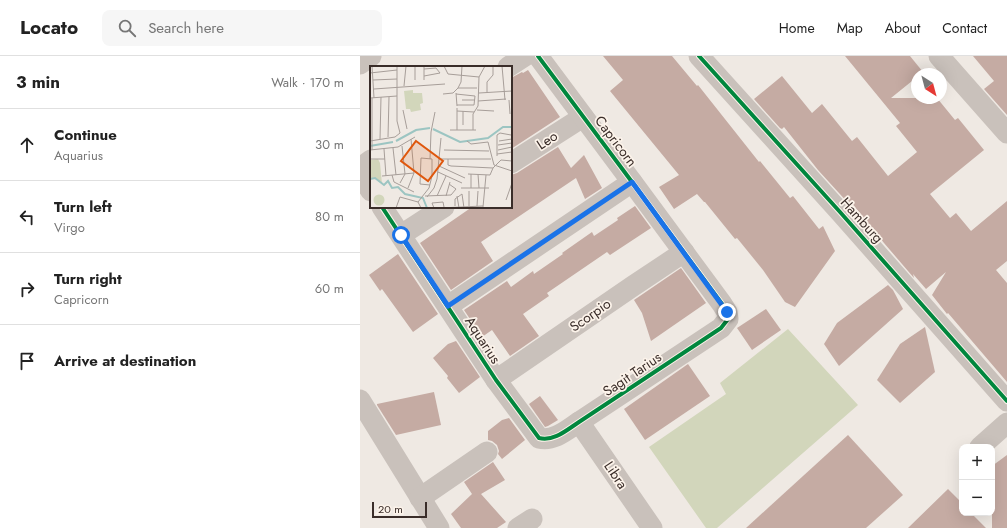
<!DOCTYPE html>
<meta charset="utf-8">
<style>
:root{--surface:#fff;--page:#f6f6f6;--text:#222;--muted:#767676;--line:#e0e0e0}
body{margin:0;font-family:Jost,sans-serif;background:var(--page);color:var(--text)}
.controls{position:absolute;right:12px;bottom:12px;display:grid;overflow:hidden;border-radius:8px;box-shadow:0 4px 16px #0002}
.controls button{width:36px;height:36px;display:grid;place-items:center;padding:0;border:0;border-bottom:1px solid var(--line);background:var(--surface);color:var(--text);font:20px sans-serif}
.compass{position:absolute;left:551px;top:12px;width:36px;height:36px;border-radius:50%;background:var(--surface);box-shadow:0 4px 16px #0002;rotate:144deg}
.scale{position:absolute;left:12px;bottom:10px;width:55px;box-sizing:border-box;padding-left:4px;border:2px solid #3a2d29;border-top:0;font-size:11px;line-height:14px;white-space:nowrap;color:#3a2d29;-webkit-text-stroke:3px #fcf3ea;paint-order:stroke}
.stop{position:absolute;width:12px;height:12px;margin:-9px;border:3px solid #1a73e8;border-radius:50%;background:#fff}
.stop.end{background:#1a73e8;border-color:#fff;box-shadow:0 1px 4px #0008}
.list{margin:0;padding:0;list-style:none}
h2{display:flex;justify-content:space-between;align-items:center;height:52px;margin:0;padding:0 16px;font-size:17px}
h2 small{font-size:13px;font-weight:400;color:var(--muted)}
.list li{display:grid;grid-template-columns:26px 1fr auto;gap:12px;align-items:center;box-sizing:border-box;height:72px;padding:0 16px;border-top:1px solid var(--line)}
.list b{display:block;font-size:15px;white-space:nowrap}
.list p{margin:0;font-size:13px;white-space:nowrap;color:var(--muted)}
.list em{font-size:13px;font-style:normal;color:var(--muted)}
.icon{flex:none;width:22px;height:22px;fill:none;stroke:currentColor;stroke-width:2;stroke-linecap:round;stroke-linejoin:round}
.map{position:relative;flex:none;width:647px;height:472px;overflow:hidden}
header{display:flex;align-items:center;gap:24px;box-sizing:border-box;height:56px;padding:0 20px;background:var(--surface);border-bottom:1px solid var(--line)}
header strong{font-size:19px}
nav{display:flex;gap:22px;margin-inline-start:auto;font-size:14px}
.search{width:280px;height:36px;background:var(--page);display:flex;align-items:center;gap:10px;box-sizing:border-box;padding:0 14px;border-radius:8px;color:var(--muted);font-size:15px}
main{display:flex}
aside{flex:1;background:var(--surface)}
.map>svg:first-child{display:block}
</style>
<header>
<strong>Locato</strong>
<div class="search"><svg class="icon" aria-label="search" viewBox="0 0 24 24"><circle cx="10" cy="10" r="6"/><path d="M15 15l6 6"/></svg>Search here</div>
<nav><a>Home</a><a>Map</a><a>About</a><a>Contact</a></nav>
</header>
<main>
<aside>
<h2>3 min<small>Walk · 170 m</small></h2>
<ul class="list">
<li><svg class="icon" aria-label="ahead" viewBox="0 0 24 24"><path d="M12 20V5M6 11l6-6 6 6"/></svg><div><b>Continue</b><p>Aquarius</p></div><em>30 m</em></li>
<li><svg class="icon" aria-label="left" viewBox="0 0 24 24"><path d="M17 20v-9H6M10 6l-5 5 5 5"/></svg><div><b>Turn left</b><p>Virgo</p></div><em>80 m</em></li>
<li><svg class="icon" aria-label="right" viewBox="0 0 24 24"><path d="M7 20v-9h11M14 6l5 5-5 5"/></svg><div><b>Turn right</b><p>Capricorn</p></div><em>60 m</em></li>
<li><svg class="icon" aria-label="arrive" viewBox="0 0 24 24"><path d="M6 21V4h12l-3 4 3 4H6"/></svg><div><b>Arrive at destination</b></div></li>
</ul>
</aside>
<div class="map">
<svg width="647" height="472" viewBox="0 0 647 472">
<rect width="100%" height="100%" fill="#efe9e3"/>
<path fill="#d2d6bb" d="M 428,273 L 498,349 L 357,472 L 346,472 L 289,391 L 366,338 L 360,327 Z"/>
<g fill="#c5aba3">
<path d="M 243,0 L 312,0 L 337,30 L 338,29 L 399,106 L 400,105 L 430,142 L 433,140 L 459,173 L 463,170 L 475,195 L 435,251 L 425,246 L 403,214 L 377,182 L 375,183 L 345,146 L 344,146 L 337,138 L 314,153 L 299,131 L 319,119 L 250,35 L 263,24 Z"/>
<path d="M 485,0 L 550,0 L 563,16 L 560,18 L 557,18 L 557,21 L 531,42 L 577,42 L 595,64 L 598,62 L 624,94 L 570,138 L 590,162 L 596,157 L 611,175 L 647,145 L 647,205 L 636,214 L 647,227 L 647,326 L 588,257 L 587,258 L 572,239 L 586,216 L 566,233 L 553,218 L 554,222 L 524,187 L 491,146 L 489,148 L 458,114 L 424,71 L 422,73 L 420,72 L 394,43 L 422,20 L 452,57 L 462,48 L 492,85 L 497,81 L 528,120 L 557,96 L 536,70 L 540,67 Z"/>
<path d="M 613,0 L 647,0 L 647,59 L 624,33 L 634,25 Z"/>
<path d="M 168,14 L 200,61 L 151,93 L 151,22 L 162,16 L 163,17 Z"/>
<path d="M 198,91 L 211,112 L 224,99 L 242,132 L 225,143 L 216,122 L 121,186 L 133,205 L 91,234 L 60,187 L 112,151 L 151,151 L 151,119 L 157,117 Z"/>
<path d="M 275,150 L 291,172 L 250,199 L 247,196 L 187,237 L 189,240 L 163,258 L 179,280 L 150,300 L 132,274 L 122,281 L 104,254 L 147,225 L 151,231 L 173,215 L 174,218 L 203,198 L 202,197 L 232,176 L 234,180 L 258,164 L 257,162 Z"/>
<path d="M 38,198 L 78,258 L 53,276 L 22,233 L 20,235 L 9,219 Z"/>
<path d="M 321,212 L 346,247 L 291,285 L 282,257 L 274,244 Z"/>
<path d="M 528,229 L 533,234 L 543,253 L 479,310 L 464,288 L 477,267 Z"/>
<path d="M 406,253 L 421,274 L 392,294 L 377,272 Z"/>
<path d="M 565,271 L 575,316 L 540,347 L 517,324 L 540,288 Z"/>
<path d="M 96,285 L 120,321 L 99,337 L 87,322 L 88,320 L 73,302 L 88,288 Z"/>
<path d="M 328,308 L 350,340 L 285,384 L 264,353 Z"/>
<path d="M 74,336 L 81,369 L 36,379 L 17,349 L 17,348 Z"/>
<path d="M 180,340 L 198,364 L 188,370 L 185,371 L 169,348 Z"/>
<path d="M 149,362 L 165,384 L 142,403 L 138,398 L 139,395 L 137,389 L 132,385 L 128,384 L 128,375 L 142,364 Z"/>
<path d="M 488,379 L 543,439 L 506,472 L 386,472 Z"/>
<path d="M 647,399 L 647,472 L 632,472 L 632,410 Z"/>
<path d="M 133,406 L 145,424 L 121,438 L 146,466 L 137,472 L 101,472 L 91,458 L 112,438 L 104,426 Z"/>
<path d="M 588,433 L 602,447 L 602,457 L 611,457 L 626,472 L 548,472 Z"/>
</g>
<g fill="none" stroke-linecap="round" stroke-linejoin="round">
<g stroke="#c9c1bb" stroke-width="21">
<path d="M 339,0 L 480,156 L 647,345"/>
<path d="M 579,0 L 647,77"/>
<path d="M 0,8 L 11,0"/>
<path d="M 148,11 L 165,0"/>
<path d="M 151,107 L 223,61"/>
<path d="M 0,112 L 11,104"/>
<path d="M 0,119 L 11,135"/>
<path d="M 22,151 L 136,324 L 179,382 C 194,386 208,373 219,366 L 361,272 L 368,263 L 367,256 L 362,248 L 272,126 L 178,0"/>
<path d="M 41,179 L 84,151"/>
<path d="M 88,250 L 272,126"/>
<path d="M 136,324 L 273,230 L 324,196"/>
<path d="M 0,344 L 79,472"/>
<path d="M 219,366 L 292,472"/>
<path d="M 620,391 L 647,367"/>
<path d="M 60,442 L 127,396"/>
<path d="M 158,472 L 172,463"/>
</g>
<g stroke="#fcf3ea" stroke-width="6">
<g id="cycleway">
<path d="M 339,0 L 480,156 L 647,345"/>
<path d="M 22,151 L 136,324 L 179,382 C 194,386 208,373 219,366 L 361,272 L 368,263 L 367,256 L 362,248 L 272,126 L 178,0"/>
</g>
</g>
<use href="#cycleway" stroke="#00873e" stroke-width="4"/>
</g>
<g fill="none" stroke-linecap="round" stroke-linejoin="round">
<path stroke="#1a73e8" stroke-width="5" d="M 41,179 L 88,250 L 272,126 L 367,256"/>
</g>
<g text-anchor="middle" stroke-width="3.5" stroke-linejoin="round" paint-order="stroke">
<g font-size="14" fill="#3a2d29" stroke="#fcf3ea">
<text transform="translate(187 84) rotate(-33)" y="5">Leo</text>
<text transform="translate(256 85) rotate(53)" y="5">Capricorn</text>
<text transform="translate(502 164) rotate(48)" y="5">Hamburg</text>
<text transform="translate(230 259) rotate(-35)" y="5">Scorpio</text>
<text transform="translate(123 284) rotate(57)" y="5">Aquarius</text>
<text transform="translate(272 318) rotate(-34)" y="5">Sagit Tarius</text>
<text transform="translate(256 419) rotate(56)" y="5">Libra</text>
</g>
</g>
<g transform="translate(10 10)">
<rect width="142" height="142" fill="#efe9e3"/>
<path d="M 43,24 L 43,27 L 52,27 L 53,37 L 50,38 L 51,44 L 41,46 L 40,43 L 36,43 L 34,25 ZM 8,93 L 10,97 L 12,118 L 6,112 L 0,112 L 0,94 ZM3.5 134a5.5 5.5 0 1 1 11 0a5.5 5.5 0 1 1-11 0Z" fill="#d2d6bb"/>
<path fill="none" stroke="#9cc5c2" stroke-width="2" d="M 63,63 L 90,76 L 118,72 L 133,61 L 142,61M 26,75 L 46,64 L 60,62M 0,80 L 23,76M 0,113 L 5,112 L 14,119 L 18,115 L 22,122 L 28,121 L 35,128 L 53,132 L 57,142"/>
<path fill="none" stroke="#a79e99" stroke-width="1" d="M 2,0 L 4,32M 74,0 L 78,8 L 109,11M 132,0 L 135,34M 0,7 L 27,4M 54,10 L 70,7 L 66,2 L 54,3M 3,14 L 27,13M 45,14 L 45,0M 54,14 L 54,0M 34,20 L 36,0M 88,22 L 107,22M 4,23 L 75,18M 117,26 L 117,16 L 123,9 L 123,0M 86,27 L 87,40M 109,27 L 142,25M 73,28 L 83,27 L 88,22 L 91,16 L 92,0M 86,28 L 105,30 L 104,39 L 87,39M 0,32 L 27,30M 92,34 L 105,34M 139,34 L 140,48M 108,35 L 136,33M 87,42 L 87,64M 33,44 L 37,63M 107,44 L 124,45M 87,45 L 104,46M 93,59 L 93,45M 80,64 L 106,64M 103,64 L 103,48 L 108,40 L 109,11 L 115,0M 61,66 L 65,46M 18,71 L 19,31M 25,71 L 30,67 L 27,55 L 27,0M 10,73 L 11,31M 0,75 L 25,71M 97,75 L 101,78 L 118,76 L 124,99M 129,75 L 142,73M 128,79 L 142,77M 23,82 L 26,109M 14,83 L 16,110M 0,84 L 28,81 L 45,71M 2,84 L 2,32M 74,84 L 119,85M 128,84 L 142,81M 127,88 L 142,86M 127,90 L 127,69 L 130,67 L 141,69M 0,93 L 15,93M 60,93 L 61,66M 69,93 L 121,93M 78,93 L 78,99 L 81,100 L 123,102 L 131,94 L 142,95M 124,99 L 142,105M 69,100 L 95,112M 68,106 L 92,117M 98,108 L 120,109 L 123,102M 101,108 L 101,122M 108,108 L 109,122M 22,109 L 24,116 L 44,126M 12,110 L 44,107M 30,117 L 35,108 L 32,80M 38,122 L 44,107 L 41,73M 91,122 L 119,122M 99,125 L 99,140M 55,130 L 81,129 L 86,123 L 79,118M 67,130 L 76,110M 76,130 L 80,116M 87,130 L 89,142M 57,131 L 64,122 L 67,113 L 71,72M 136,134 L 142,117M 48,136 L 59,122 L 62,110 L 62,93 L 51,92 L 50,118 L 60,119M 85,140 L 85,133 L 92,128 L 94,142M 107,140 L 108,125M 113,141 L 116,109M 26,142 L 30,131 L 48,136 L 51,142M 64,142 L 62,137 L 73,136 L 74,141M 70,142 L 113,140"/>
<path fill="#df570d" fill-opacity="0.15" stroke="#df570d" stroke-width="2" d="M 46,75 L 73,95 L 58,115 L 31,95 Z"/>
<rect width="142" height="142" fill="none" stroke="#3a2d29" stroke-width="2"/>
</g>
</svg>
<div class="controls">
<button>+</button>
<button>−</button>
</div>
<svg class="compass" viewBox="-18 -18 36 36"><path d="M0-13l5 13h-10z" fill="#e53935"/><path d="M0 13l5-13h-10z" fill="#767676"/></svg>
<div class="scale">20 m</div>
<div class="stop" style="left:41px;top:179px"></div>
<div class="stop end" style="left:367px;top:256px"></div>
</div>
</main>
